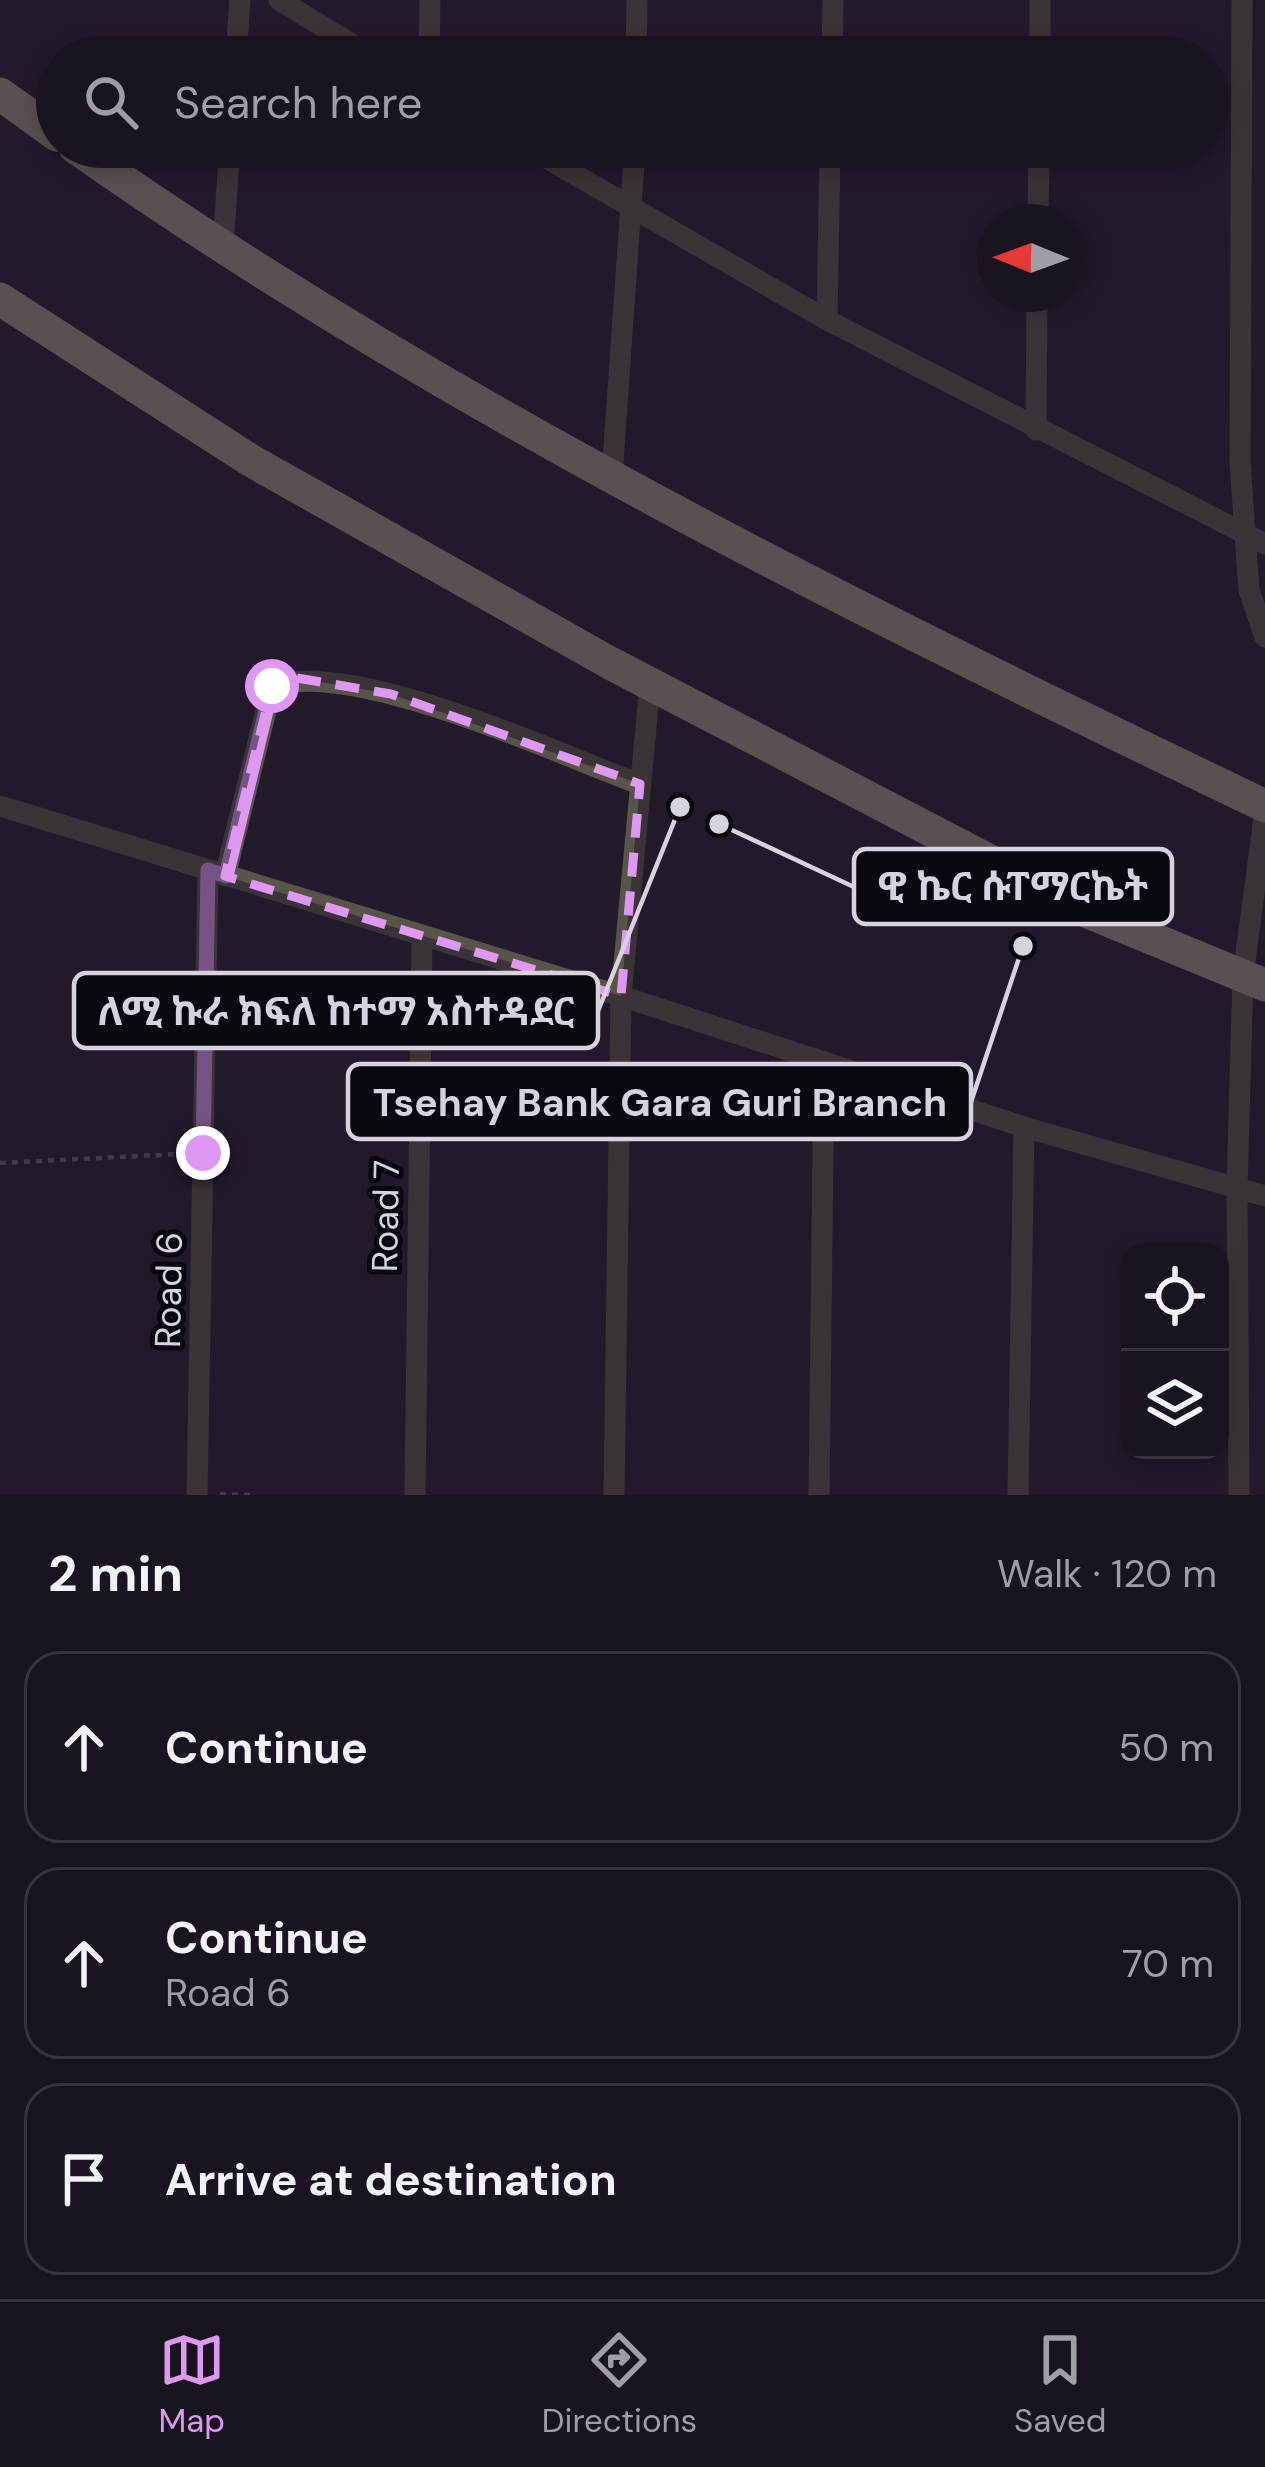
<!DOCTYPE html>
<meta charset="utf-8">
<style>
:root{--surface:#1a1421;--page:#27212e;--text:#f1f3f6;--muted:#9f9ea5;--line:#38333f;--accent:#de98f2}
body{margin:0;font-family:"DM Sans","Noto Sans Ethiopic",sans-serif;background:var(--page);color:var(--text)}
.controls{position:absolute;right:36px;bottom:36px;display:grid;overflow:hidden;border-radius:24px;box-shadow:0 6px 18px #0003}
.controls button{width:108px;height:108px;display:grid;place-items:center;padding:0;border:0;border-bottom:3px solid var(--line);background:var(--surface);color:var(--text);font:60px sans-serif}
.compass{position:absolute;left:977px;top:204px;width:108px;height:108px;border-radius:50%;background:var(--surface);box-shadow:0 6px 18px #0003;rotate:271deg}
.stop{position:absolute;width:36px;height:36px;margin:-27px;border:9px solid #de98f2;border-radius:50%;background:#fff}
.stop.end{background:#de98f2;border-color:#fff;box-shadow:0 3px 12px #0008}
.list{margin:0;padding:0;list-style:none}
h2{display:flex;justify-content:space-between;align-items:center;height:156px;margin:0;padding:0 48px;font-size:51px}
h2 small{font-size:39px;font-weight:400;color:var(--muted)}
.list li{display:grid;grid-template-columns:78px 1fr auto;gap:36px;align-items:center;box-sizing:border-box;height:192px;margin:0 24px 24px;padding:0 24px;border:3px solid var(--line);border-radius:36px}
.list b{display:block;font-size:45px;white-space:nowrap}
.list p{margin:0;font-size:39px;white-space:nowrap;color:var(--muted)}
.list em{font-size:39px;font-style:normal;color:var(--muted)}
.icon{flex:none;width:66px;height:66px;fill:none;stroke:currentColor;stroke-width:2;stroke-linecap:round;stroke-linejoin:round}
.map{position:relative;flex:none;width:1265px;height:1495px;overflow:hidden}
.search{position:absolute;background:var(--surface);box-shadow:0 6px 18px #0003;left:36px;right:36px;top:36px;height:132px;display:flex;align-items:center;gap:30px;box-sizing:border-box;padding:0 42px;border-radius:66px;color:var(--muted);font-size:45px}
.sheet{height:804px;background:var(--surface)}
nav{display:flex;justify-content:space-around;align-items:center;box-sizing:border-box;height:168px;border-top:3px solid var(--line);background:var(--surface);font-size:33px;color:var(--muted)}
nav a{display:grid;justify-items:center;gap:6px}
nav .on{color:var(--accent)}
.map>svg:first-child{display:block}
</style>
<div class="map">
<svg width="1265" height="1495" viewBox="0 0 1265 1495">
<rect width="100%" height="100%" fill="#231a2c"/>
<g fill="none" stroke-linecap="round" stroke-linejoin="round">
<g stroke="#67606f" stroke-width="4.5" stroke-dasharray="6 6" stroke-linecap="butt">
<path d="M 0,1163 L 180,1154"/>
<path d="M 220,1494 L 251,1495"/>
</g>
<g stroke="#58544a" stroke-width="21">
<path d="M 279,0 L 373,57"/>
<path d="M 1242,0 L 1240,462 L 1249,590 L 1265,637"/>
<path d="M 236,57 L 240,0"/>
<path d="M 429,57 L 430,0"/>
<path d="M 636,57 L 637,0"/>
<path d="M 832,57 L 833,0"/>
<path d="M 1040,57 L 1040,0"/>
<path d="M 527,147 L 827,320 L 1265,544"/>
<path d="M 1038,222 L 1039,147"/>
<path d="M 223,244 L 230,147"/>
<path d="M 827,320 L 830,147"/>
<path d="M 1036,430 L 1037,294"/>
<path d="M 612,476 L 635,147"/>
<path d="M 0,806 L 621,996 L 1024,1127 L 1265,1196"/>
<path d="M 225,876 L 272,686 C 354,659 555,753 640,784"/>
<path d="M 197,1495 L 208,870"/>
<path d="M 415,1495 L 422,937"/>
<path d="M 614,1495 L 621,996 L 650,684"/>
<path d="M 819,1495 L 824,1062"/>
<path d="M 1018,1495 L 1024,1127"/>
<path d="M 1239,1495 L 1237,1187 L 1243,976 L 1265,811"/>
</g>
<g stroke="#9c947e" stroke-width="33">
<path d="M 0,94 L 57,135"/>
<path d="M 75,147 C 447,409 856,609 1265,806"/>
<path d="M 0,299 L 250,460 L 610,663 L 1088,912 L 1265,985"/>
</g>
</g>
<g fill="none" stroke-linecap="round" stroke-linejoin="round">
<path stroke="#de98f2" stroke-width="15" d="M 203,1153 L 208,870 L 226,876 L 272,686"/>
</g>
<path d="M0 0H1265V1495H0ZM 297,678 L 391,694 L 640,784 L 621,996 L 225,876 L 272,686 Z" fill="#231a2c" fill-opacity=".55" fill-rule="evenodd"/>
<path fill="none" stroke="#de98f2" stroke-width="9" stroke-dasharray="24 15" stroke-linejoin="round" d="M 297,678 L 391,694 L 640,784 L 621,996 L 225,876 L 272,686 Z"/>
<g text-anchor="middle" stroke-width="10" stroke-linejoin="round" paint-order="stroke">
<g font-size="36" fill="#d7d2de" stroke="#0a070f">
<text transform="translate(385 1216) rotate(-89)" y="13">Road 7</text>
<text transform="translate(168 1290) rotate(-89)" y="13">Road 6</text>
</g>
</g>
<path fill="none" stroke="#d7d2de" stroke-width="4.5" d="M719 824L854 887M680 807L598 1011M1023 946L971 1102"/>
<g fill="#d7d2de" stroke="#0a070f" stroke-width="4.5">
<circle cx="719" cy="824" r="12"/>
<circle cx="680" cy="807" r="12"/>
<circle cx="1023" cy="946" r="12"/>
</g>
<g fill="#0a070f" stroke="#d7d2de" stroke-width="4.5">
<rect x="854" y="849" width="318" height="75" rx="12"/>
<rect x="74" y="973" width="524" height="75" rx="12"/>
<rect x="348" y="1064" width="623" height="75" rx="12"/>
</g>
<g font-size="39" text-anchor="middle" font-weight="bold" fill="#d7d2de">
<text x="1013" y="900">ዊ ኬር ሱፐማርኬት</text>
<text x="336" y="1025">ለሚ ኩራ ክፍለ ከተማ አስተዳደር</text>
<text x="660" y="1116">Tsehay Bank Gara Guri Branch</text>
</g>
</svg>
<div class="controls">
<button><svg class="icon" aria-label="locate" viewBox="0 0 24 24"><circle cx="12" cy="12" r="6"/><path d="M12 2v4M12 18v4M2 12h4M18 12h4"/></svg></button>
<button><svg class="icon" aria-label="layers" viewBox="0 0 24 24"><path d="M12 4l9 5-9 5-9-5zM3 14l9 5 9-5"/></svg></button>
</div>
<svg class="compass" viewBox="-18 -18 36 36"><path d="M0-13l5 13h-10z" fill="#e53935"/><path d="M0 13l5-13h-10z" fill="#9f9ea5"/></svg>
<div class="stop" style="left:272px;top:686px"></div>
<div class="stop end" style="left:203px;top:1153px"></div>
<div class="search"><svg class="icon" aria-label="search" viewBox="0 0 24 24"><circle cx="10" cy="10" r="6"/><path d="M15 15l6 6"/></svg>Search here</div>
</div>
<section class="sheet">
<h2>2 min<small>Walk · 120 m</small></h2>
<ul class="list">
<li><svg class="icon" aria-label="ahead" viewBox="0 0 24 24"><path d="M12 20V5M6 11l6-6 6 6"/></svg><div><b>Continue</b></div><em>50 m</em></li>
<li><svg class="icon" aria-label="ahead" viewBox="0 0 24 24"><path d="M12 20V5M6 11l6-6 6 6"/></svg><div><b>Continue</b><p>Road 6</p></div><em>70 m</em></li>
<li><svg class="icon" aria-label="arrive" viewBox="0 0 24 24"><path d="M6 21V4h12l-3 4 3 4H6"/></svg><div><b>Arrive at destination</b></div></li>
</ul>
</section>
<nav>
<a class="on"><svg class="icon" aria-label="map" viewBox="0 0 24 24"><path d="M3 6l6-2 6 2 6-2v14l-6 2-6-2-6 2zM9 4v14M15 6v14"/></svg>Map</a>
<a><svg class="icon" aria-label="directions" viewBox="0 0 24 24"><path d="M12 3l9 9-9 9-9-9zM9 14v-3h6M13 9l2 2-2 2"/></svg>Directions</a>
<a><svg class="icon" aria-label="saved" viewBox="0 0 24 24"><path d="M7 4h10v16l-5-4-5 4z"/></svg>Saved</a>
</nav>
